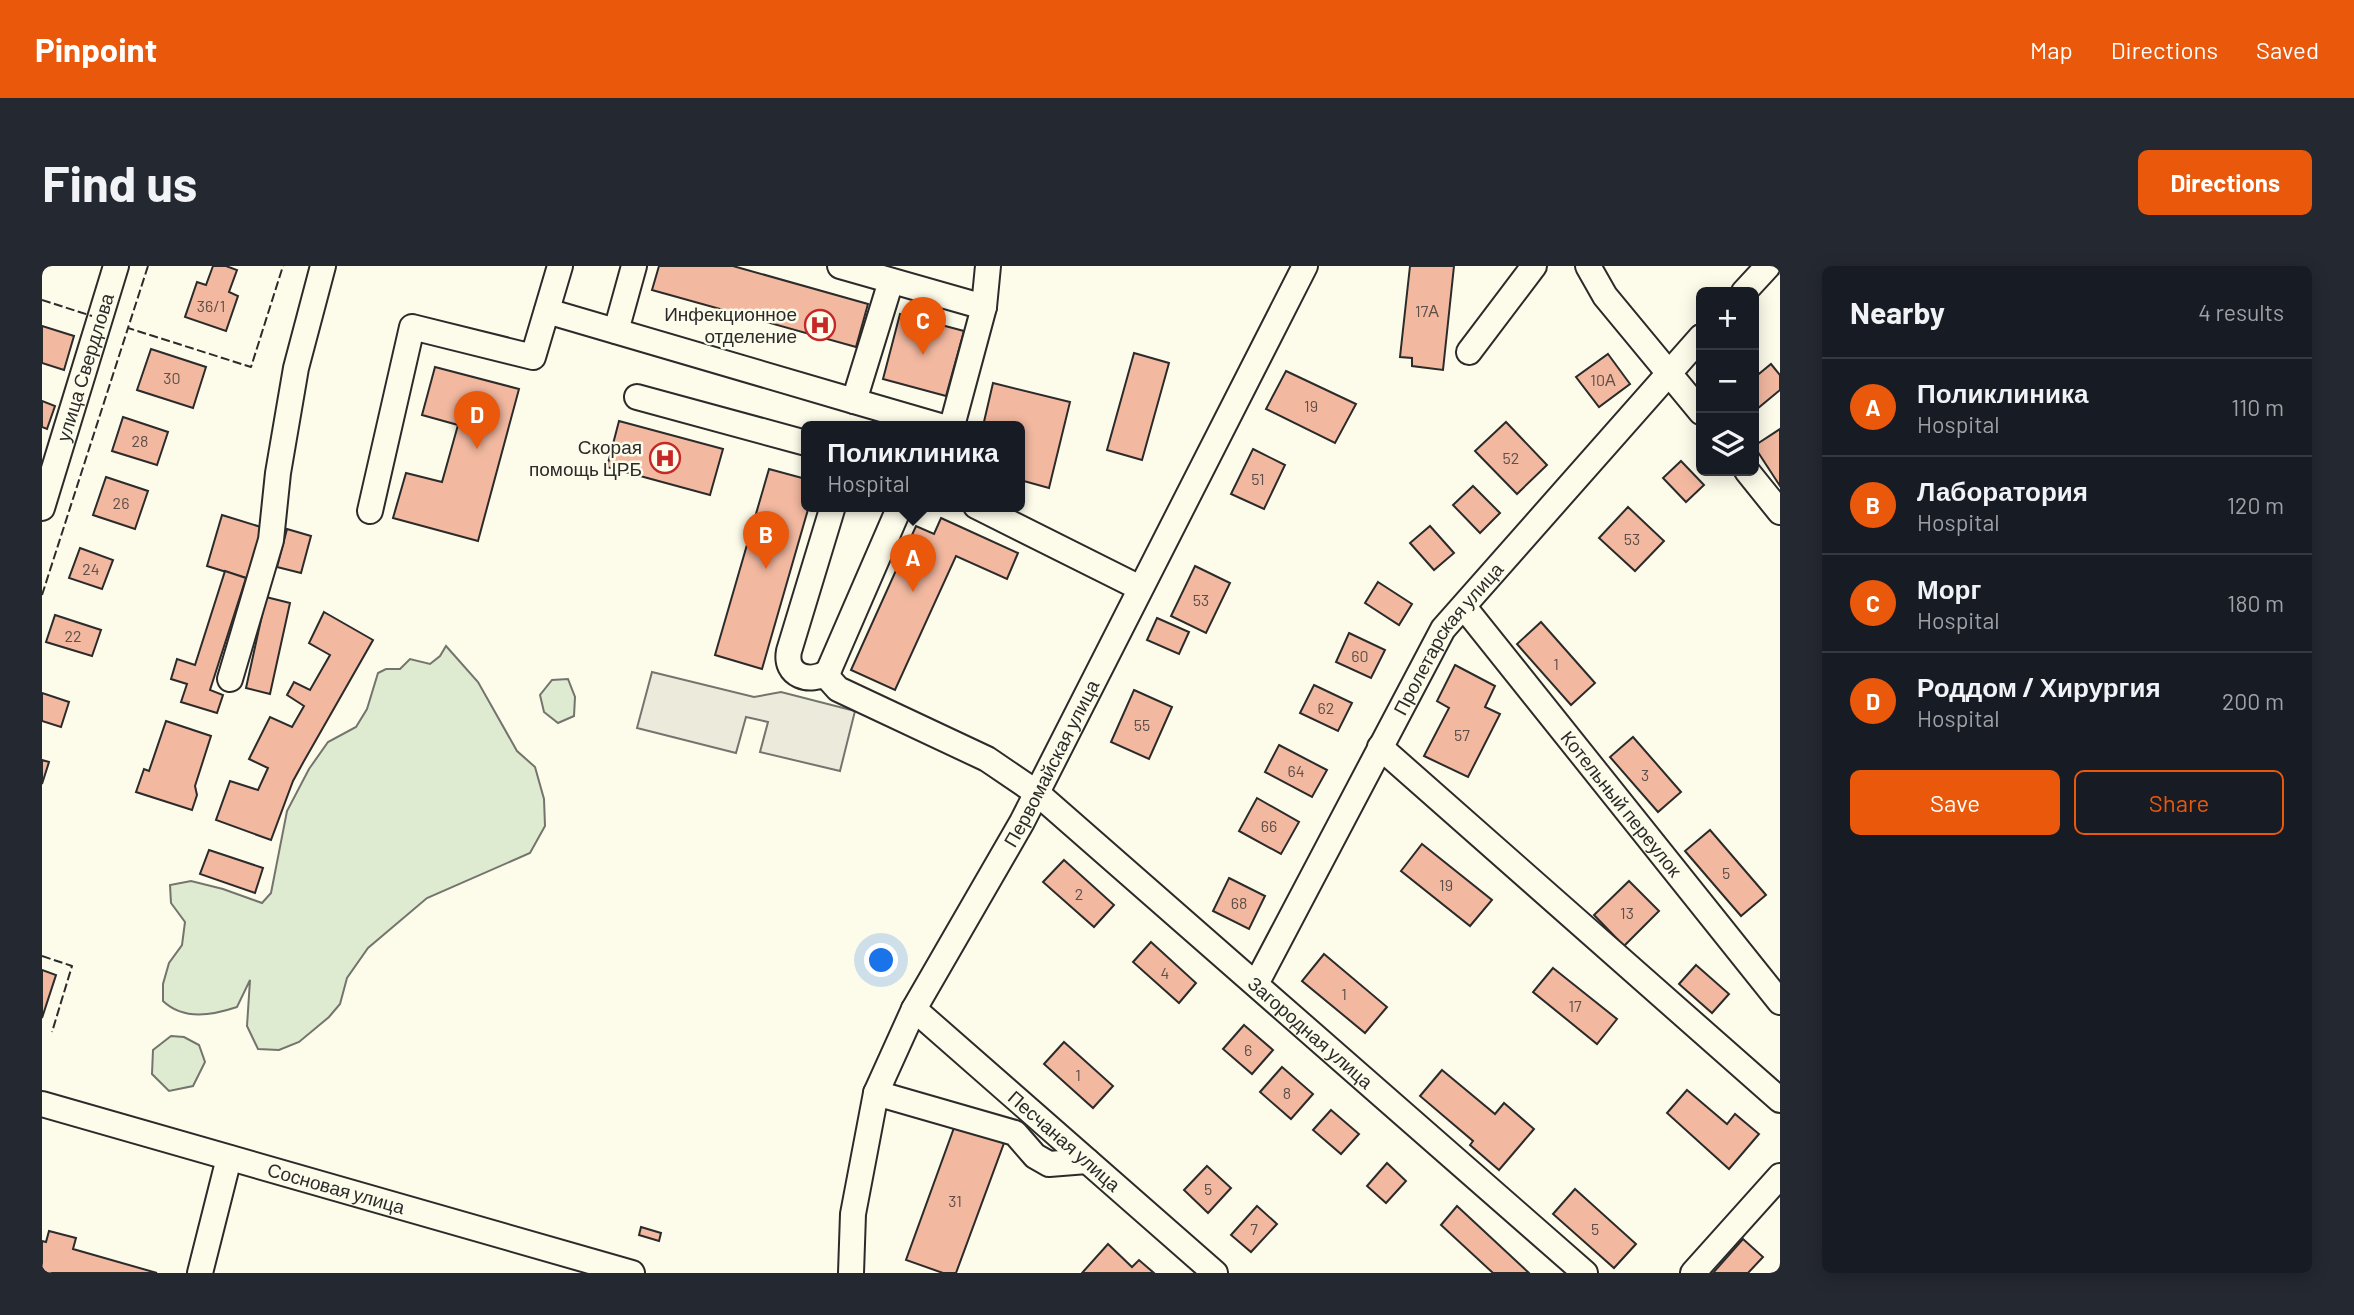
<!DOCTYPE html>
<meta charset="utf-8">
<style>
:root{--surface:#171b24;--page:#242831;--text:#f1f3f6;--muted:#9ea1a6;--line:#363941;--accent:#ea580c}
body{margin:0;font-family:Barlow,sans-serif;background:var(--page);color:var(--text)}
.controls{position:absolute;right:21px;top:21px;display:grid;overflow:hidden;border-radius:10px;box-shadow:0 4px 18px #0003}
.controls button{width:63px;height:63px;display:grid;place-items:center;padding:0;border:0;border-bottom:2px solid var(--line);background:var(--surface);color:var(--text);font:35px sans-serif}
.you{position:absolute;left:840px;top:695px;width:24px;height:24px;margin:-18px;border:5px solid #fff;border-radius:50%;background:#1a73e8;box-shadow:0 0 0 10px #1a73e833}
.badge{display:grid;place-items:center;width:46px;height:46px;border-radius:50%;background:var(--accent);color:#fff;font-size:23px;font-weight:700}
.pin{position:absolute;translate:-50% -58px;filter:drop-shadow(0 2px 4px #0008)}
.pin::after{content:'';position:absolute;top:37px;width:24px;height:21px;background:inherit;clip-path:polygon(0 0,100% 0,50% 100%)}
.popup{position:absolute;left:759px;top:155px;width:224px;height:91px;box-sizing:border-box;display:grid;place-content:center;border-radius:10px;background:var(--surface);filter:drop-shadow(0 2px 5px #0005);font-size:23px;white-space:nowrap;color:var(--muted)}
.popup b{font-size:26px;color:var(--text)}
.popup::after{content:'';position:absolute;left:50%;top:100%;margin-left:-14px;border:14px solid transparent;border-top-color:var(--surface)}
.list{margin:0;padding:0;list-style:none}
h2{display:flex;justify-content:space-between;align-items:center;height:91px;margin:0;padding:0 28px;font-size:30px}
h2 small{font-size:23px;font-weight:400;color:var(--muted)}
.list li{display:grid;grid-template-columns:46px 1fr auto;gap:21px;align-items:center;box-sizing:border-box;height:98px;padding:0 28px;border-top:2px solid var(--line)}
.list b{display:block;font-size:26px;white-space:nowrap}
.list p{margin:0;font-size:23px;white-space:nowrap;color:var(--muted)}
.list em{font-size:23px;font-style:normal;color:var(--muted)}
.actions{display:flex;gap:14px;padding:21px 28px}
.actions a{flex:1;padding:16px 0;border:2px solid var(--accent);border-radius:10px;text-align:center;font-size:24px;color:var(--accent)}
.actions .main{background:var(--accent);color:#fff}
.icon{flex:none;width:38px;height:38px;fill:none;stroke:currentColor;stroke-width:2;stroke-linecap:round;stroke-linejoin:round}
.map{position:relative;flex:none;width:1738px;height:1007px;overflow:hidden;border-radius:10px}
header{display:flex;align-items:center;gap:42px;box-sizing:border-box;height:98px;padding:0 35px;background:var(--accent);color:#fff}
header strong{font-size:33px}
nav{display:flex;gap:38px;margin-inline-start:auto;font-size:24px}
.intro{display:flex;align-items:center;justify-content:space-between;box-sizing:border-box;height:168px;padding:0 42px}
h1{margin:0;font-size:49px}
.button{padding:18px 32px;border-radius:10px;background:var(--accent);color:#fff;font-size:24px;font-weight:700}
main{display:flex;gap:42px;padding:0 42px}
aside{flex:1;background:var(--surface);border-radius:10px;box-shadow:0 4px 18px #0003}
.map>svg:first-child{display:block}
</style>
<header>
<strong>Pinpoint</strong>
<nav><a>Map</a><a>Directions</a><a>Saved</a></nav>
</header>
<div class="intro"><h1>Find us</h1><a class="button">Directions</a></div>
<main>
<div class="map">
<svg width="1738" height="1007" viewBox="0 0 1738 1007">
<rect width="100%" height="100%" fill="#fdfbea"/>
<g fill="#deebd1" stroke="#74746e" stroke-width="2">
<path d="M 404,380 L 436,416 L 475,485 L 493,501 L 502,533 L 503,560 L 488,587 L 385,632 L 326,682 L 305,712 L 298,738 L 287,751 L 257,776 L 237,784 L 216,783 L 205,760 L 208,714 L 195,741 C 171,749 142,755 121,735 L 121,718 L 127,697 L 140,679 L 143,656 L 129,637 L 128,619 L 149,615 L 181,623 L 220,637 L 229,627 L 245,545 L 267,503 L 286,476 L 314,461 L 325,443 L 336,407 L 344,403 L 358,403 L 368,393 L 388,398 L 398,390 Z"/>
<path d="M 526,413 L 533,431 L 532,450 L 516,457 L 502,446 L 498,429 L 510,414 Z"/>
<path d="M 129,770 L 142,771 L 157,779 L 163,796 L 151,820 L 127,825 L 110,808 L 111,784 Z"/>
</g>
<path fill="#eceadb" stroke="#74746e" stroke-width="2" d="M 610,406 L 712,431 L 739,426 L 813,445 L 798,505 L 718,486 L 726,456 L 704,451 L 694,487 L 595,462 Z"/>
<g fill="#f2b8a0" stroke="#2b2b2b" stroke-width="2">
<path d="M 171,0 L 184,0 L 195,4 L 187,26 L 196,30 L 184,65 L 143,51 L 155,16 L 164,19 Z"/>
<path d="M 617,0 L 691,0 L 826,38 L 814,81 L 610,24 Z"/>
<path d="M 1368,0 L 1412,0 L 1401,104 L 1370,100 L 1370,92 L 1358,91 Z"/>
<path d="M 858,48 L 922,65 L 904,130 L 841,113 Z"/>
<path d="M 0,60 L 32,70 L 22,104 L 0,97 Z"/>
<path d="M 109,83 L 164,101 L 151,142 L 95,124 Z"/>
<path d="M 1092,87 L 1127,97 L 1100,194 L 1065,184 Z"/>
<path d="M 1566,88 L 1588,118 L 1557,141 L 1534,111 Z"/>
<path d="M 1729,98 L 1738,109 L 1738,124 L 1715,143 L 1712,139 L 1712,112 Z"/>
<path d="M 393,101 L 477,123 L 436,275 L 351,252 L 364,207 L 400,216 L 416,159 L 380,149 Z"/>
<path d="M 1244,105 L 1314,138 L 1293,177 L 1224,143 Z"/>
<path d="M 951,117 L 1028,136 L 1007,222 L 978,214 L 978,160 L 941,160 Z"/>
<path d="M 0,135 L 13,140 L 5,163 L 0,161 Z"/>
<path d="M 81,151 L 126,166 L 115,199 L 70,185 Z"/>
<path d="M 577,155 L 681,183 L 668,229 L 565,201 Z"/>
<path d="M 1464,156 L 1505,199 L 1475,228 L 1433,185 Z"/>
<path d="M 1738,163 L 1738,220 L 1712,180 Z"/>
<path d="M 1211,183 L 1243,199 L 1222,243 L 1189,228 Z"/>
<path d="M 1639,195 L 1662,219 L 1644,236 L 1621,212 Z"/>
<path d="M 727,203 L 764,213 L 764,240 L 767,240 L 720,403 L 673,389 Z"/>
<path d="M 64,211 L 106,225 L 93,263 L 51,249 Z"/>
<path d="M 1431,220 L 1458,247 L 1438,267 L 1411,239 Z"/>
<path d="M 1586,241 L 1622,275 L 1593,305 L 1557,272 Z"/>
<path d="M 180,249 L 222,262 L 207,313 L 165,300 Z"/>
<path d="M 899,252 L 976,287 L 965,313 L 914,290 L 853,424 L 809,404 L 874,260 L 892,268 Z"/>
<path d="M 1388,260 L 1412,287 L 1392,304 L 1368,277 Z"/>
<path d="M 245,263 L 269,270 L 259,307 L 235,301 Z"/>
<path d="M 38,282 L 71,294 L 60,323 L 27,312 Z"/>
<path d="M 1153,300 L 1188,317 L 1164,367 L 1129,350 Z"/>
<path d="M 183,305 L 204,312 L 168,424 L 181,429 L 175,447 L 139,436 L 145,418 L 129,413 L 135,393 L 153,399 Z"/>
<path d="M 1336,316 L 1370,338 L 1357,359 L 1323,337 Z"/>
<path d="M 224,331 L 248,337 L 228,428 L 204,422 Z"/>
<path d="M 282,346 L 331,374 L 262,495 L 251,515 L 229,574 L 174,554 L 188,515 L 216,524 L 226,502 L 207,493 L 228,451 L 250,461 L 262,440 L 245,429 L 252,416 L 268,424 L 288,389 L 267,377 Z"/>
<path d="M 13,349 L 59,364 L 50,390 L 4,376 Z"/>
<path d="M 1115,352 L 1147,366 L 1137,388 L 1105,374 Z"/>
<path d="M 1499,356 L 1553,417 L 1529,439 L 1475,378 Z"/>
<path d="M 1307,367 L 1343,384 L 1329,412 L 1294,396 Z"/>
<path d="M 1413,399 L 1453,420 L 1443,441 L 1458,448 L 1426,511 L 1382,490 L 1407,442 L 1395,435 Z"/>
<path d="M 1272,419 L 1310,437 L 1296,465 L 1258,447 Z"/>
<path d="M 1092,424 L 1130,441 L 1107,493 L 1069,476 Z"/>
<path d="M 0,427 L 27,436 L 19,461 L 0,455 Z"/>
<path d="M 124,455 L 169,470 L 153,520 L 155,529 L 150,544 L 94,526 L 102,503 L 107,505 Z"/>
<path d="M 1591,471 L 1639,526 L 1616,546 L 1568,491 Z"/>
<path d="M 1237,479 L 1285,504 L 1270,531 L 1223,506 Z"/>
<path d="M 0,494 L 7,496 L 0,518 Z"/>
<path d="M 1215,532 L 1257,556 L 1239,588 L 1197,565 Z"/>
<path d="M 1668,564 L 1724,629 L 1699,650 L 1643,585 Z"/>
<path d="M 1380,578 L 1450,634 L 1428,660 L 1359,605 Z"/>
<path d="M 167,584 L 221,602 L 213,627 L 158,608 Z"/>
<path d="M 1022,594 L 1072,639 L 1052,661 L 1001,616 Z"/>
<path d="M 1187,612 L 1223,630 L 1207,663 L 1171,645 Z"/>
<path d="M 1587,615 L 1617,645 L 1582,680 L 1552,649 Z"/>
<path d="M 1109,676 L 1154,717 L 1137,737 L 1091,696 Z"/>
<path d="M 1282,688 L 1345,741 L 1323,767 L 1260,715 Z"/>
<path d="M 1654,699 L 1687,728 L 1670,747 L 1637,718 Z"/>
<path d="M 1511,702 L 1575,753 L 1555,778 L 1491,726 Z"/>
<path d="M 0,704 L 14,709 L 0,752 Z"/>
<path d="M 1202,759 L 1231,784 L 1210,808 L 1181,783 Z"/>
<path d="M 1022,776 L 1071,820 L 1051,842 L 1002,798 Z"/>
<path d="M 1240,801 L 1271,828 L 1249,853 L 1218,826 Z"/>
<path d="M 1400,804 L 1453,848 L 1462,837 L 1492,863 L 1457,904 L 1428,879 L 1431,875 L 1378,830 Z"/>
<path d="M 1645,824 L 1685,858 L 1693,848 L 1717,868 L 1687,903 L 1625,847 Z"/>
<path d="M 1289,844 L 1317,868 L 1299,888 L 1271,864 Z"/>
<path d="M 913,859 L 962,877 L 914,1007 L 901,1007 L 864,994 Z"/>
<path d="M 1345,897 L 1364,915 L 1344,937 L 1325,920 Z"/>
<path d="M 1165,900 L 1189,922 L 1166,947 L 1142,924 Z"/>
<path d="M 1533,923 L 1594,978 L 1572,1002 L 1511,948 Z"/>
<path d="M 1215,940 L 1235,958 L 1209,986 L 1189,969 Z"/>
<path d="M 1415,940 L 1487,1007 L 1451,1007 L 1399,959 Z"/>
<path d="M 599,961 L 619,967 L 617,975 L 597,969 Z"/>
<path d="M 7,965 L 34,972 L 31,983 L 115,1007 L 0,1007 L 0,975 L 4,976 Z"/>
<path d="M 1701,973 L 1721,991 L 1706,1007 L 1671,1007 Z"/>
<path d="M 1066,978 L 1090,1001 L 1097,994 L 1112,1007 L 1040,1007 Z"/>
</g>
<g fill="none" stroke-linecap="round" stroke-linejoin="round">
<g stroke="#2b2b2b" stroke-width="28">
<g id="minor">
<path d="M 798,0 L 942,41"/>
<path d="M 1546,0 L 1563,30 L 1659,146"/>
<path d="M 849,15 L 812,135 L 898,160"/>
<path d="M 1702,26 L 1726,0"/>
<path d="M 505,45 L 812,135"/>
<path d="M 574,65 L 592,0"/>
<path d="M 1427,86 L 1492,0"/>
<path d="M 595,131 L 764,177"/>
<path d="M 910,160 L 942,41 L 946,0"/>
<path d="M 1705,205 L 1738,246"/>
<path id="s1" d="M 791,240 L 747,385 C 742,410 768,418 786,406 L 787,413 L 796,423 L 945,493 L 995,527 L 1543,1007"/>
<path d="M 934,240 L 1098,322"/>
<path id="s2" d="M 0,242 L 74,0"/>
<path d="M 328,245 L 370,61 L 491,91 L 518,0"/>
<path id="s3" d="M 1422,341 L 1738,736"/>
<path d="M 786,406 L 858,240"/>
<path d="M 188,413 L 229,274 L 236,207 L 254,102 L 281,0"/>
<path d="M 1338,481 L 1738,834"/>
<path id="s4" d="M 1214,718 L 1401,363 L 1659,71"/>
<path id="s5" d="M 872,743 L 1173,1007"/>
<path d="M 834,827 L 973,867 L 993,890 L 1007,898 L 1045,895"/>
<path id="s6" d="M 0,838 L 590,1007"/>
<path d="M 158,1007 L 187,892"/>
<path id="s7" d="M 809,1007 L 811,948 L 834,827 L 872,743 L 980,556 L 1263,0"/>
<path d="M 1651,1007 L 1738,910"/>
</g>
</g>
<use href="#minor" stroke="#fdfbea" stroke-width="24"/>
<g stroke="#2b2b2b" stroke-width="2" stroke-dasharray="9 3.5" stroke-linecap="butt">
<path d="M 106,0 L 86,62 L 209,101 L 241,0"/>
<path d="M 0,34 L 50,50"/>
<path d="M 0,329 L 86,62"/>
<path d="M 0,690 L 30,700 L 10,766"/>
</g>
</g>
<defs>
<g id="hospital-ring" transform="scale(1.575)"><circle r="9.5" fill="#fdfbea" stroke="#c62828" stroke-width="1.5"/><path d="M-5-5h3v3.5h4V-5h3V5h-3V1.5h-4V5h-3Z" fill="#c62828"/></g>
</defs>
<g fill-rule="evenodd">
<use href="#hospital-ring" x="778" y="59"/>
<use href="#hospital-ring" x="623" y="192"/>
</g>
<g text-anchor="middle" stroke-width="5" stroke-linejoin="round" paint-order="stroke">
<g font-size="16" fill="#5d4e48">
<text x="169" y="46">36/1</text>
<text x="1385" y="51">17А</text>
<text x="130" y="118">30</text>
<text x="1561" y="120">10А</text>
<text x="1269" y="146">19</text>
<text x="98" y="181">28</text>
<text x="1469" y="198">52</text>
<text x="1216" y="219">51</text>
<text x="79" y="243">26</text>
<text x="1590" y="279">53</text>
<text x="49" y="309">24</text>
<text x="1159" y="340">53</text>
<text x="31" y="376">22</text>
<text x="1318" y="396">60</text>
<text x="1514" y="404">1</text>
<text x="1284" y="448">62</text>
<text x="1100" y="465">55</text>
<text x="1420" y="475">57</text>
<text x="1254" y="511">64</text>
<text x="1603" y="515">3</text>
<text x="1227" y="566">66</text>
<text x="1684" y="613">5</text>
<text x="1404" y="625">19</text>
<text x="1037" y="634">2</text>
<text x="1197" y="643">68</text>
<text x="1585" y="653">13</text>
<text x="1123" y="713">4</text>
<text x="1302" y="734">1</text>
<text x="1533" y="746">17</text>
<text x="1206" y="790">6</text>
<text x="1036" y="815">1</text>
<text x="1245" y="833">8</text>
<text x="1166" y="929">5</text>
<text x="913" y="941">31</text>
<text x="1212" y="969">7</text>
<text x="1553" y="969">5</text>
</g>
<g font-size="19" fill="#2b2b2b" stroke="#fdfbea" text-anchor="end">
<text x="755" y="55">Инфекционное<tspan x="755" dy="22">отделение</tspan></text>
<text x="600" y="188">Скорая<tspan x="600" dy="22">помощь ЦРБ</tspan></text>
</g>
<g font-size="19" fill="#2b2b2b" stroke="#fdfbea">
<text dy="7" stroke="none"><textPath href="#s2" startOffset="147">улица Свердлова</textPath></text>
<text dy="7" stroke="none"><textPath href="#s4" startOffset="396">Пролетарская улица</textPath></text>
<text dy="7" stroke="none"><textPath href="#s7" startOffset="556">Первомайская улица</textPath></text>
<text dy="7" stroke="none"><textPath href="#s3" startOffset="252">Котельный переулок</textPath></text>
<text dy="7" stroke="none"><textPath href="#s1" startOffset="819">Загородная улица</textPath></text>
<text dy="7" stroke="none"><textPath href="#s5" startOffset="200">Песчаная улица</textPath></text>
<text dy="7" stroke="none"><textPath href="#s6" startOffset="306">Сосновая улица</textPath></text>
</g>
</g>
</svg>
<div class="controls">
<button>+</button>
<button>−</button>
<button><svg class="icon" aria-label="layers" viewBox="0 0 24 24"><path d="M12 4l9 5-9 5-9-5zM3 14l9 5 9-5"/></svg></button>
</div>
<div class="you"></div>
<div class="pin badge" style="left:871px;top:326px">A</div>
<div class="popup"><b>Поликлиника</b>Hospital</div>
<div class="pin badge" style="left:724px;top:303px">B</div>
<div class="pin badge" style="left:881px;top:89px">C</div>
<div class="pin badge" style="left:435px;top:183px">D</div>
</div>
<aside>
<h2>Nearby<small>4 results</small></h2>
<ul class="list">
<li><span class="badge">A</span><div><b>Поликлиника</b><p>Hospital</p></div><em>110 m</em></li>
<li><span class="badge">B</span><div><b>Лаборатория</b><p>Hospital</p></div><em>120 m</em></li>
<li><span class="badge">C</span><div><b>Морг</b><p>Hospital</p></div><em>180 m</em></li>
<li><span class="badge">D</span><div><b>Роддом / Хирургия</b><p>Hospital</p></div><em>200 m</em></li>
</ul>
<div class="actions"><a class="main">Save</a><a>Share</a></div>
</aside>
</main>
